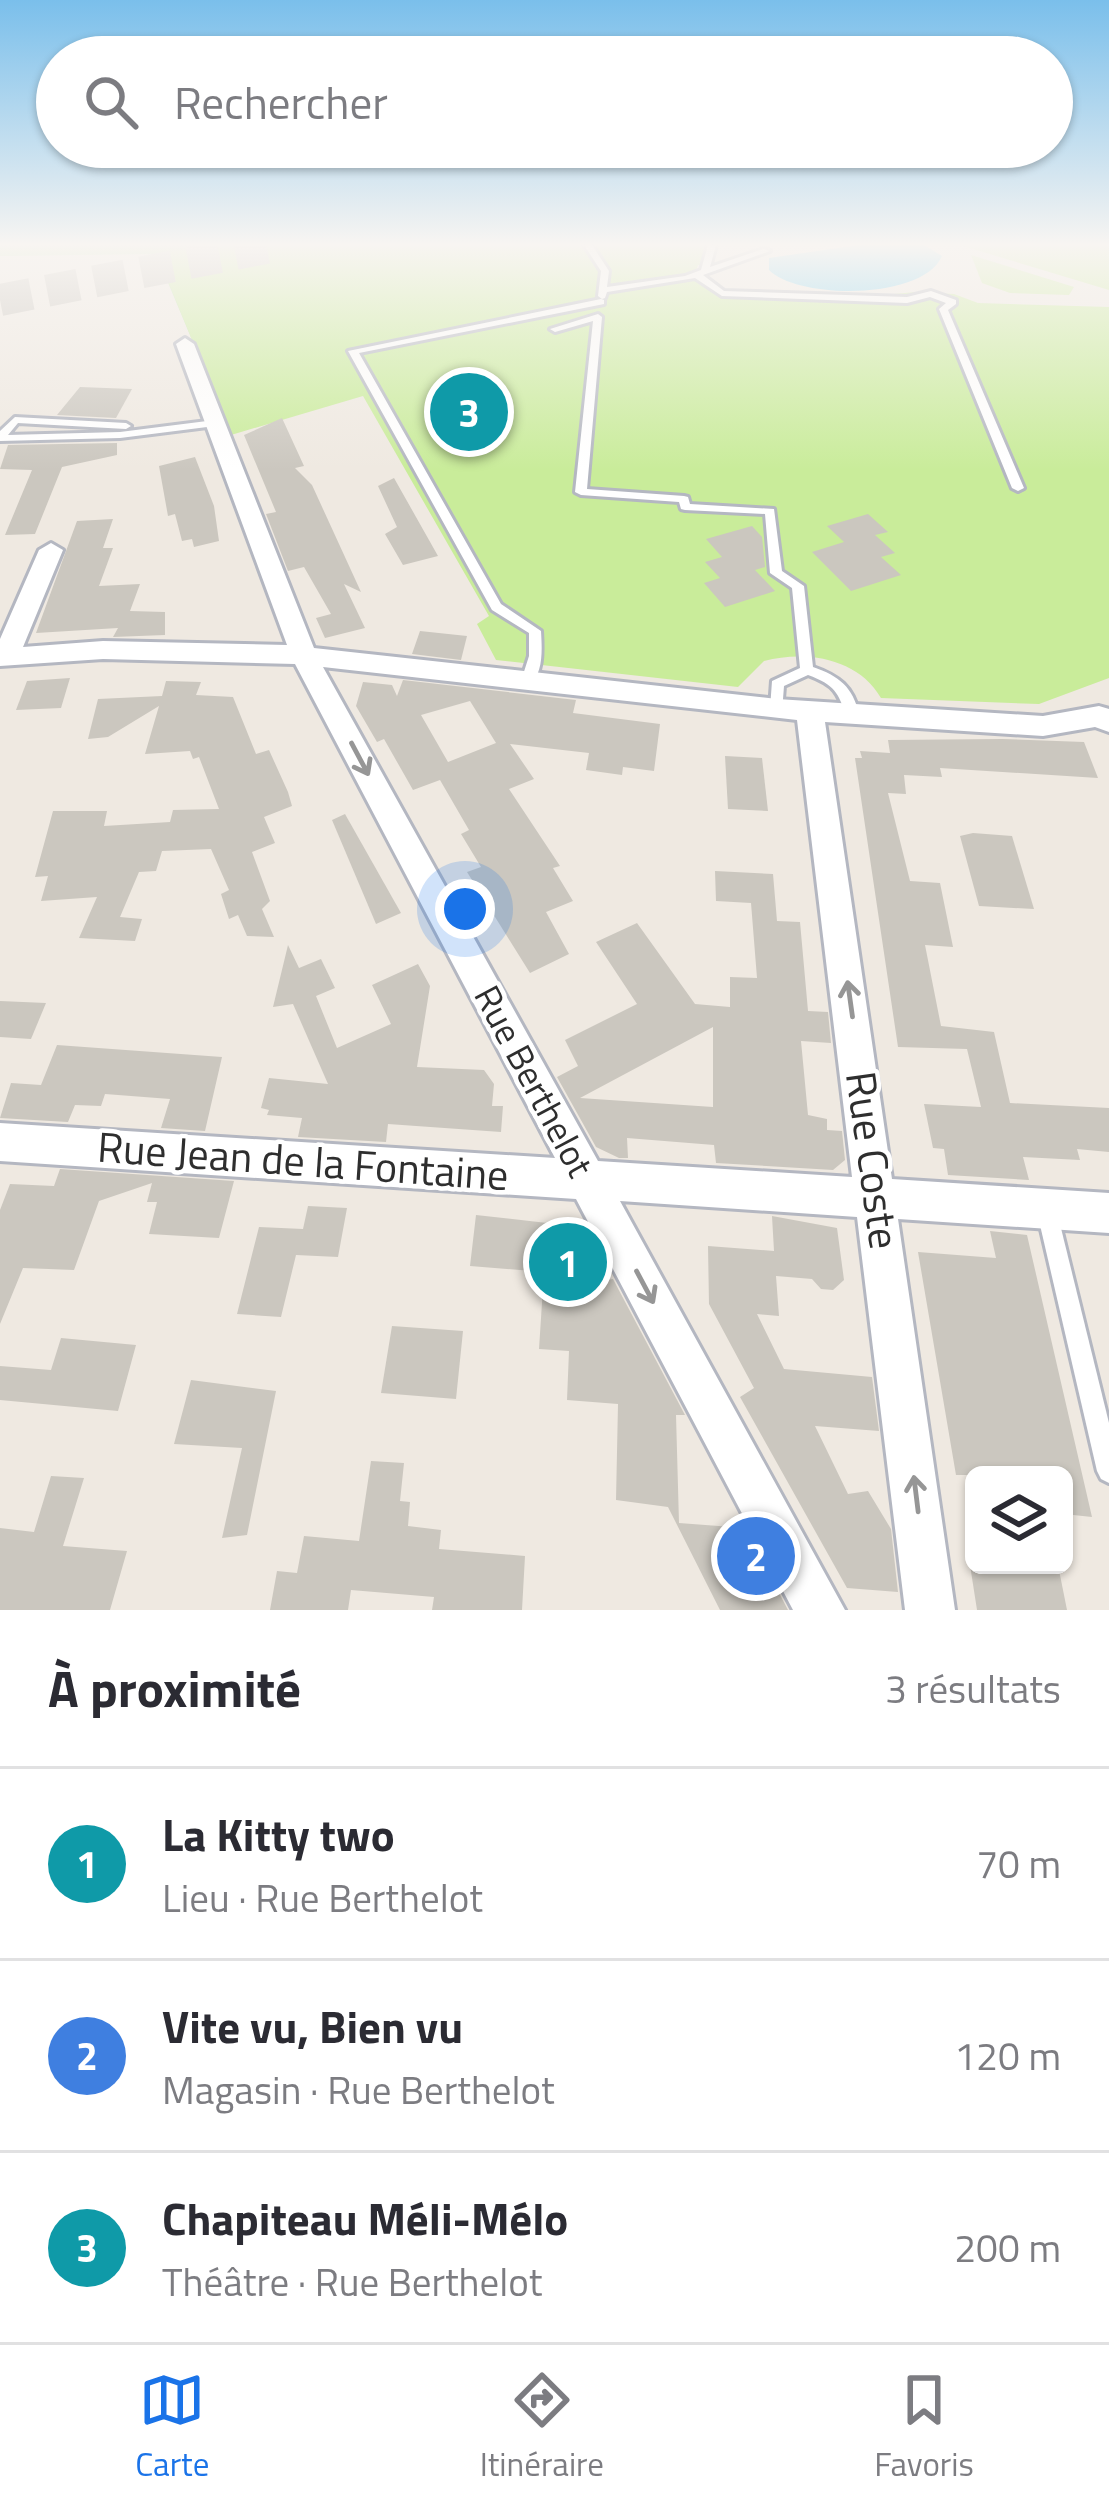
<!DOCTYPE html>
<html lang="fr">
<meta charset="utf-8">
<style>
:root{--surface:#fff;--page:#f7f7f7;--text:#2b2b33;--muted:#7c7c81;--line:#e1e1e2;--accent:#1a73e8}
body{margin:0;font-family:"Titillium Web",sans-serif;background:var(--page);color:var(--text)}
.controls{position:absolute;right:36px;bottom:36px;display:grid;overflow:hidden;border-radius:18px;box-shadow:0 3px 9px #0004}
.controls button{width:108px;height:108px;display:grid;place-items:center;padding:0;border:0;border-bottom:3px solid var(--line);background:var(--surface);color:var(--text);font:60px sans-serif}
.you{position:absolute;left:465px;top:909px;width:42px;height:42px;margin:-30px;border:9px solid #fff;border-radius:50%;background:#1a73e8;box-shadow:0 0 0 18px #1a73e833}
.badge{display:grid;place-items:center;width:78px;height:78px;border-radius:50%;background:var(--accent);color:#fff;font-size:39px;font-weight:700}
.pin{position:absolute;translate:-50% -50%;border:6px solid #fff;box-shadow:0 3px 12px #0006}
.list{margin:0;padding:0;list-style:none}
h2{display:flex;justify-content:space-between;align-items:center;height:156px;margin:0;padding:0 48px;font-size:51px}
h2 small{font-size:39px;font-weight:400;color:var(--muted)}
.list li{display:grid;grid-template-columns:78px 1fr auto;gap:36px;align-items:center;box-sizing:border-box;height:192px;padding:0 48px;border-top:3px solid var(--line)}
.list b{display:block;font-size:45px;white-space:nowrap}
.list p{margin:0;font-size:39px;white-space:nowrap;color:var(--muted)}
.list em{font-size:39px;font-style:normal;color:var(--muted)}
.icon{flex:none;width:66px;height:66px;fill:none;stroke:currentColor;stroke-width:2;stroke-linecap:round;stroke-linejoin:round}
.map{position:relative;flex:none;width:1109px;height:1610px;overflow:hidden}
.search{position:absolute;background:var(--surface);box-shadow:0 3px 9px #0004;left:36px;right:36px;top:36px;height:132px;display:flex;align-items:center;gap:30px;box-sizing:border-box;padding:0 42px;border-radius:66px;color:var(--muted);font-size:45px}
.sheet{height:732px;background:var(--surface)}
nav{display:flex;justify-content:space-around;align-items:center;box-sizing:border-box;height:168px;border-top:3px solid var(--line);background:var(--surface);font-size:33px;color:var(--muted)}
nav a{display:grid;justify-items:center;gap:6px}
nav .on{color:var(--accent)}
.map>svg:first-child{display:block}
</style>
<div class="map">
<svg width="1109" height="1610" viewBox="0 0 1109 1610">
<rect width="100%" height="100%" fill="#efe9e1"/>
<path fill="#b6e59e" d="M 0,245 L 383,245 L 205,371 L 156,254 L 0,256 Z"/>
<g fill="#c9ec9a">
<path d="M 209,245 L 715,245 L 710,266 L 698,265 L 695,273 L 706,275 L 709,285 L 725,291 L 863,297 L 915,292 L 954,294 L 978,303 L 1109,307 L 1109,678 L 1039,704 L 881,698 C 858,658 806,650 764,661 L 738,687 L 496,660 L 477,624 L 489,616 L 363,396 L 231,435 L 157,254 Z"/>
<path d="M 960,245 L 1109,245 L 1109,290 Z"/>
<path d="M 971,255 L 1074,287 L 1069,295 L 1010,293 L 982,283 Z"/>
</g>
<path fill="#75cff0" d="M 859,245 L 924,245 L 942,256 C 923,300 799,300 769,270 L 769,258 Z"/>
<g fill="#cbc7bf" fill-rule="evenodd">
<path d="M 80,387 L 132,389 L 116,418 L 57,415 Z"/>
<path d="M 282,418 L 304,466 L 295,468 L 312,485 L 361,592 L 344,584 L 365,628 L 325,638 L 316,618 L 331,614 L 304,567 L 288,571 L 266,514 L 276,512 L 244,435 Z"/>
<path d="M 117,443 L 117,455 L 62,467 L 35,534 L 5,535 L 32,470 L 0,469 L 8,445 Z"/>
<path d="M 195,457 L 214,506 L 219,541 L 194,547 L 192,539 L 182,541 L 175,514 L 168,516 L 159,466 Z"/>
<path d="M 394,478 L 438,556 L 403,565 L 385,534 L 397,527 L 378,486 Z"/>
<path d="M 868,514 L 888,532 L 875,535 L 895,553 L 881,557 L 901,575 L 851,591 L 812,552 L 844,542 L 827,526 Z"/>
<path d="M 113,519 L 103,548 L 113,548 L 99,586 L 140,584 L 130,611 L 165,612 L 165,635 L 113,637 L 118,628 L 36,633 L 77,521 Z"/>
<path d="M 752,526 L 762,537 L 765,567 L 755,570 L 775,591 L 725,607 L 704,583 L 720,578 L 705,562 L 722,557 L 706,539 Z"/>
<path d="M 420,631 L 467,636 L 461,660 L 412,654 Z"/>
<path d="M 70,678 L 61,708 L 16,710 L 27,681 Z"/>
<path d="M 403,680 L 576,700 L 573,713 L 660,724 L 654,771 L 623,767 L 622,775 L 586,770 L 589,753 L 510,744 L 534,779 L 509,789 L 560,866 L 553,868 L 573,901 L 546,912 L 569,954 L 530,973 L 467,872 L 481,867 L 461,834 L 469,830 L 440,780 L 413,790 L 384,739 L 377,742 L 356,706 L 363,682 L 392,685 L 397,696 ZM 470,701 L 496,743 L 448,762 L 421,715 Z"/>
<path d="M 166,681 L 201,682 L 196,695 L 233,697 L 256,754 L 269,750 L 288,792 L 292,806 L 264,817 L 275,843 L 252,852 L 270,901 L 262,909 L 274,937 L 247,936 L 238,915 L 229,919 L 221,894 L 229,890 L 211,849 L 162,851 L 156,871 L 139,872 L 120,917 L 142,919 L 135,941 L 79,938 L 97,897 L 41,901 L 48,876 L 35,877 L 53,811 L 107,811 L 104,826 L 170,822 L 173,810 L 219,809 L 199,757 L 193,759 L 190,751 L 145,754 L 159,706 L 108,737 L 88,739 L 98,699 L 162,696 Z"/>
<path d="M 1002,739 L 1084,742 L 1098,778 L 940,768 L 942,777 L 904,775 L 906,794 L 888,793 L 910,881 L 940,883 L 953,947 L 925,945 L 941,1026 L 994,1032 L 1010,1103 L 1109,1108 L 1109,1152 L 1077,1149 L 1080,1160 L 1023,1157 L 1029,1180 L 948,1175 L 944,1149 L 933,1148 L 924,1104 L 981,1107 L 967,1049 L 898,1047 L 855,758 L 862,758 L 860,751 L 890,753 L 888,740 Z"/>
<path d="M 725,756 L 762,758 L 768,811 L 728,809 Z"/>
<path d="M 345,814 L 401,913 L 376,924 L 332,820 Z"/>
<path d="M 973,833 L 1012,836 L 1034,909 L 979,906 L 960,836 Z"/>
<path d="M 715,871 L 773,874 L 777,921 L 800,922 L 808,1011 L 828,1012 L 831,1043 L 801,1041 L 808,1115 L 827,1119 L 827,1130 L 842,1131 L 845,1160 L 833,1170 L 716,1163 L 714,1145 L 627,1138 L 628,1158 L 619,1158 L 596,1147 L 557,1077 L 578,1066 L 565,1040 L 637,1004 L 596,942 L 637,923 L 695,1004 L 730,1007 L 730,977 L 757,978 L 751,903 L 716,901 ZM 713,1027 L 713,1107 L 580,1098 Z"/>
<path d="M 288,945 L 299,968 L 321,959 L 335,988 L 316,996 L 337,1048 L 391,1024 L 372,985 L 418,964 L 430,986 L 417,1067 L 484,1070 L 494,1084 L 492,1106 L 503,1106 L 501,1132 L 388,1124 L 386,1142 L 298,1137 L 302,1118 L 267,1115 L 269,1110 L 261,1108 L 269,1078 L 328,1084 L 293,1004 L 273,1007 Z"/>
<path d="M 0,1001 L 46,1003 L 31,1039 L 0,1037 Z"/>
<path d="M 57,1045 L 222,1057 L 205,1131 L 161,1128 L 170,1099 L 105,1094 L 101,1106 L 75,1105 L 68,1122 L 0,1118 L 11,1083 L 41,1085 Z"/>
<path d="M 60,1169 L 234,1181 L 219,1238 L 149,1234 L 157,1202 L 147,1202 L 152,1183 L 99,1201 L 74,1270 L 23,1268 L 0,1324 L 0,1210 L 10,1184 L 54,1186 Z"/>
<path d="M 308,1206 L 347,1208 L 338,1257 L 296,1255 L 281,1317 L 237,1314 L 259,1227 L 303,1229 Z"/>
<path d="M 476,1215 L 547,1223 L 546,1241 L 587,1245 L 585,1283 L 613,1279 L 685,1415 L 676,1415 L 679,1523 L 745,1528 L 788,1610 L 720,1610 L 668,1507 L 616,1500 L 618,1404 L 567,1400 L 569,1351 L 539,1349 L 544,1272 L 470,1266 Z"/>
<path d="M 772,1216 L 837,1228 L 844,1280 L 833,1290 L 821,1289 L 812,1279 L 776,1276 L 779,1316 L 757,1314 L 784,1369 L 872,1377 L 879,1431 L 815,1426 L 848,1494 L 868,1491 L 891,1529 L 898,1592 L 847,1588 L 740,1397 L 754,1388 L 709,1304 L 708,1246 L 774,1251 Z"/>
<path d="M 990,1231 L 1027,1235 L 1092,1517 L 1064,1514 L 1064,1475 L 956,1475 L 918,1252 L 996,1258 Z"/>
<path d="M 392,1326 L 463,1331 L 456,1399 L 381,1393 Z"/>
<path d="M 61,1338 L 136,1345 L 118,1411 L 0,1400 L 0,1366 L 51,1370 Z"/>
<path d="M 191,1380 L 276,1391 L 247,1535 L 222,1538 L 242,1448 L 174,1444 Z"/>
<path d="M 371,1461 L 404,1463 L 400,1501 L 410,1502 L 408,1526 L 441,1530 L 439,1549 L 525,1556 L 522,1610 L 432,1610 L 434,1597 L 351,1590 L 348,1610 L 270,1610 L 277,1571 L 297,1573 L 304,1536 L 359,1541 Z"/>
<path d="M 51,1476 L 84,1478 L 63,1546 L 127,1551 L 110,1610 L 0,1610 L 0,1528 L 34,1532 Z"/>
<path d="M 970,1565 L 1058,1565 L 1067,1610 L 977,1610 Z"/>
</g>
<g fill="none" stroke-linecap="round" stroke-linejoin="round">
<path stroke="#c8c4bd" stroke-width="32" stroke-dasharray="32 16" stroke-linecap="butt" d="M 0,300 L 281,245"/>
<g stroke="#b4b7c1" stroke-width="6">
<g id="lane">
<path d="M 584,245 L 592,245 L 609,271 L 607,287 L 685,276 L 701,270 L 708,245 L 716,245 L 710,267 L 763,249 L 770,251 L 703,275 L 724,291 L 907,297 L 931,291 L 956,300 L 956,304 L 948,310 L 1024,488 L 1018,491 L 1012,488 L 939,309 L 946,303 L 930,297 L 907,303 L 722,296 L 695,278 L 607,292 L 605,298 L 602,299 L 598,296 L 601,271 Z"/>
<path d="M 601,299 L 604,300 L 604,304 L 359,353 L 501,604 L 541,631 C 542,649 544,675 528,686 L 521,681 L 529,656 L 529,633 L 492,610 L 348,351 Z"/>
<path d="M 598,314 L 602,317 L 587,489 L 684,496 L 688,497 L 690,504 L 774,509 L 782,571 L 804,586 L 813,667 C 839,676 853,687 859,714 L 857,718 L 847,718 C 838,692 835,685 808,675 L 784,686 L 782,712 L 772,712 L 770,709 L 772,681 L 800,668 L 792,588 L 770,573 L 765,514 L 685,510 L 681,509 L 679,502 L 581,495 L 575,492 L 593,321 L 555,332 L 550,329 Z"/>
<path d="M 15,417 L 126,423 L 131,426 L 126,429 L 18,423 L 8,435 L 120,432 L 215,420 L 220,423 L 215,426 L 120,438 L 0,441 L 0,431 Z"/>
<path d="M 1047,1202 L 1054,1205 L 1057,1212 L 1109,1423 L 1109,1483 L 1101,1479 L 1097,1471 L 1037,1212 L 1040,1205 Z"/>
</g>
</g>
<g stroke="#b4b7c1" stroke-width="6">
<path id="street" d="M 185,338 L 194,344 L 314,648 L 777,699 L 1043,716 L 1099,706 L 1109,709 L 1109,732 L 1095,727 L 1043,736 L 825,722 L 892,1179 L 1109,1193 L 1109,1233 L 898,1219 L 955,1610 L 905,1610 L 857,1217 L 620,1201 L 845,1610 L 793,1610 L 576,1199 L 0,1161 L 0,1123 L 555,1158 L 295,664 L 103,659 L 0,666 L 0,639 L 39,550 L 51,543 L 63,550 L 23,647 L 103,641 L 287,645 L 176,344 ZM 323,667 L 797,720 L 852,1177 L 598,1161 Z"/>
</g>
<use href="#lane" fill="#fff" fill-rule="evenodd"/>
<use href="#street" fill="#fff" fill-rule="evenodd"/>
</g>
<defs><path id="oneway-shaft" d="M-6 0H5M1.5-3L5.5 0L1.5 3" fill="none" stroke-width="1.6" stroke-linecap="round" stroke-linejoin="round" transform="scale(3)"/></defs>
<g stroke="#969696">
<use href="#oneway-shaft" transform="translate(360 759) rotate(62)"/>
<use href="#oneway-shaft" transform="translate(850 999) rotate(-98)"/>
<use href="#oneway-shaft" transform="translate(645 1287) rotate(62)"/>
<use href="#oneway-shaft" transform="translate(916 1494) rotate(-97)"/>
</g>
<linearGradient id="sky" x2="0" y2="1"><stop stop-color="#7abfeb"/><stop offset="0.52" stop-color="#f8f5f2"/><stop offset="1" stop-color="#f8f5f2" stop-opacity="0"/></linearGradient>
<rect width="1109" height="470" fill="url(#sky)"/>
<g text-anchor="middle" stroke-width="9" stroke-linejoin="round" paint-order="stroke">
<g font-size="36" fill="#2e2e2e" stroke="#fff">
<text transform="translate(534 1081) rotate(62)" y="13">Rue Berthelot</text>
</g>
<g font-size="42" fill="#2e2e2e" stroke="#fff">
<text transform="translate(873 1160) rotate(82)" y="15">Rue Coste</text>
<text transform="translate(303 1161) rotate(4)" y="15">Rue Jean de la Fontaine</text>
</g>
</g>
</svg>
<div class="controls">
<button><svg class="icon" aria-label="layers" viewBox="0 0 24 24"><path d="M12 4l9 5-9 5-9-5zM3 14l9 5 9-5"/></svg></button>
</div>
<div class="you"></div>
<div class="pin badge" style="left:568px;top:1262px;background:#0f9aa8">1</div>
<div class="pin badge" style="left:756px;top:1556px;background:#3f7fe0">2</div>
<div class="pin badge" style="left:469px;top:412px;background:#0f9aa8">3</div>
<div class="search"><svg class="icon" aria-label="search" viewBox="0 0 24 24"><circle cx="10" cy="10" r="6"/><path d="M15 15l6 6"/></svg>Rechercher</div>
</div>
<section class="sheet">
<h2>À proximité<small>3 résultats</small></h2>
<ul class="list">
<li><span class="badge" style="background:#0f9aa8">1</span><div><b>La Kitty two</b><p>Lieu · Rue Berthelot</p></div><em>70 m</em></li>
<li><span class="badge" style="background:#3f7fe0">2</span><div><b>Vite vu, Bien vu</b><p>Magasin · Rue Berthelot</p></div><em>120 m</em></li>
<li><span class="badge" style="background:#0f9aa8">3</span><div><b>Chapiteau Méli-Mélo</b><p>Théâtre · Rue Berthelot</p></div><em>200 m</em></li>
</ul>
</section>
<nav>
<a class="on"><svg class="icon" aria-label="map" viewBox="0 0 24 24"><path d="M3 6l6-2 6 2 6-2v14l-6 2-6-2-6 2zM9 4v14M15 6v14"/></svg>Carte</a>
<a><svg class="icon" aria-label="directions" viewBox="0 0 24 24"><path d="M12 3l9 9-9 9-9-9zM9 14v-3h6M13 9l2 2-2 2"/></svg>Itinéraire</a>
<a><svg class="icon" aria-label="saved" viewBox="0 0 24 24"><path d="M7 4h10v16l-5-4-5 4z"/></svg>Favoris</a>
</nav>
